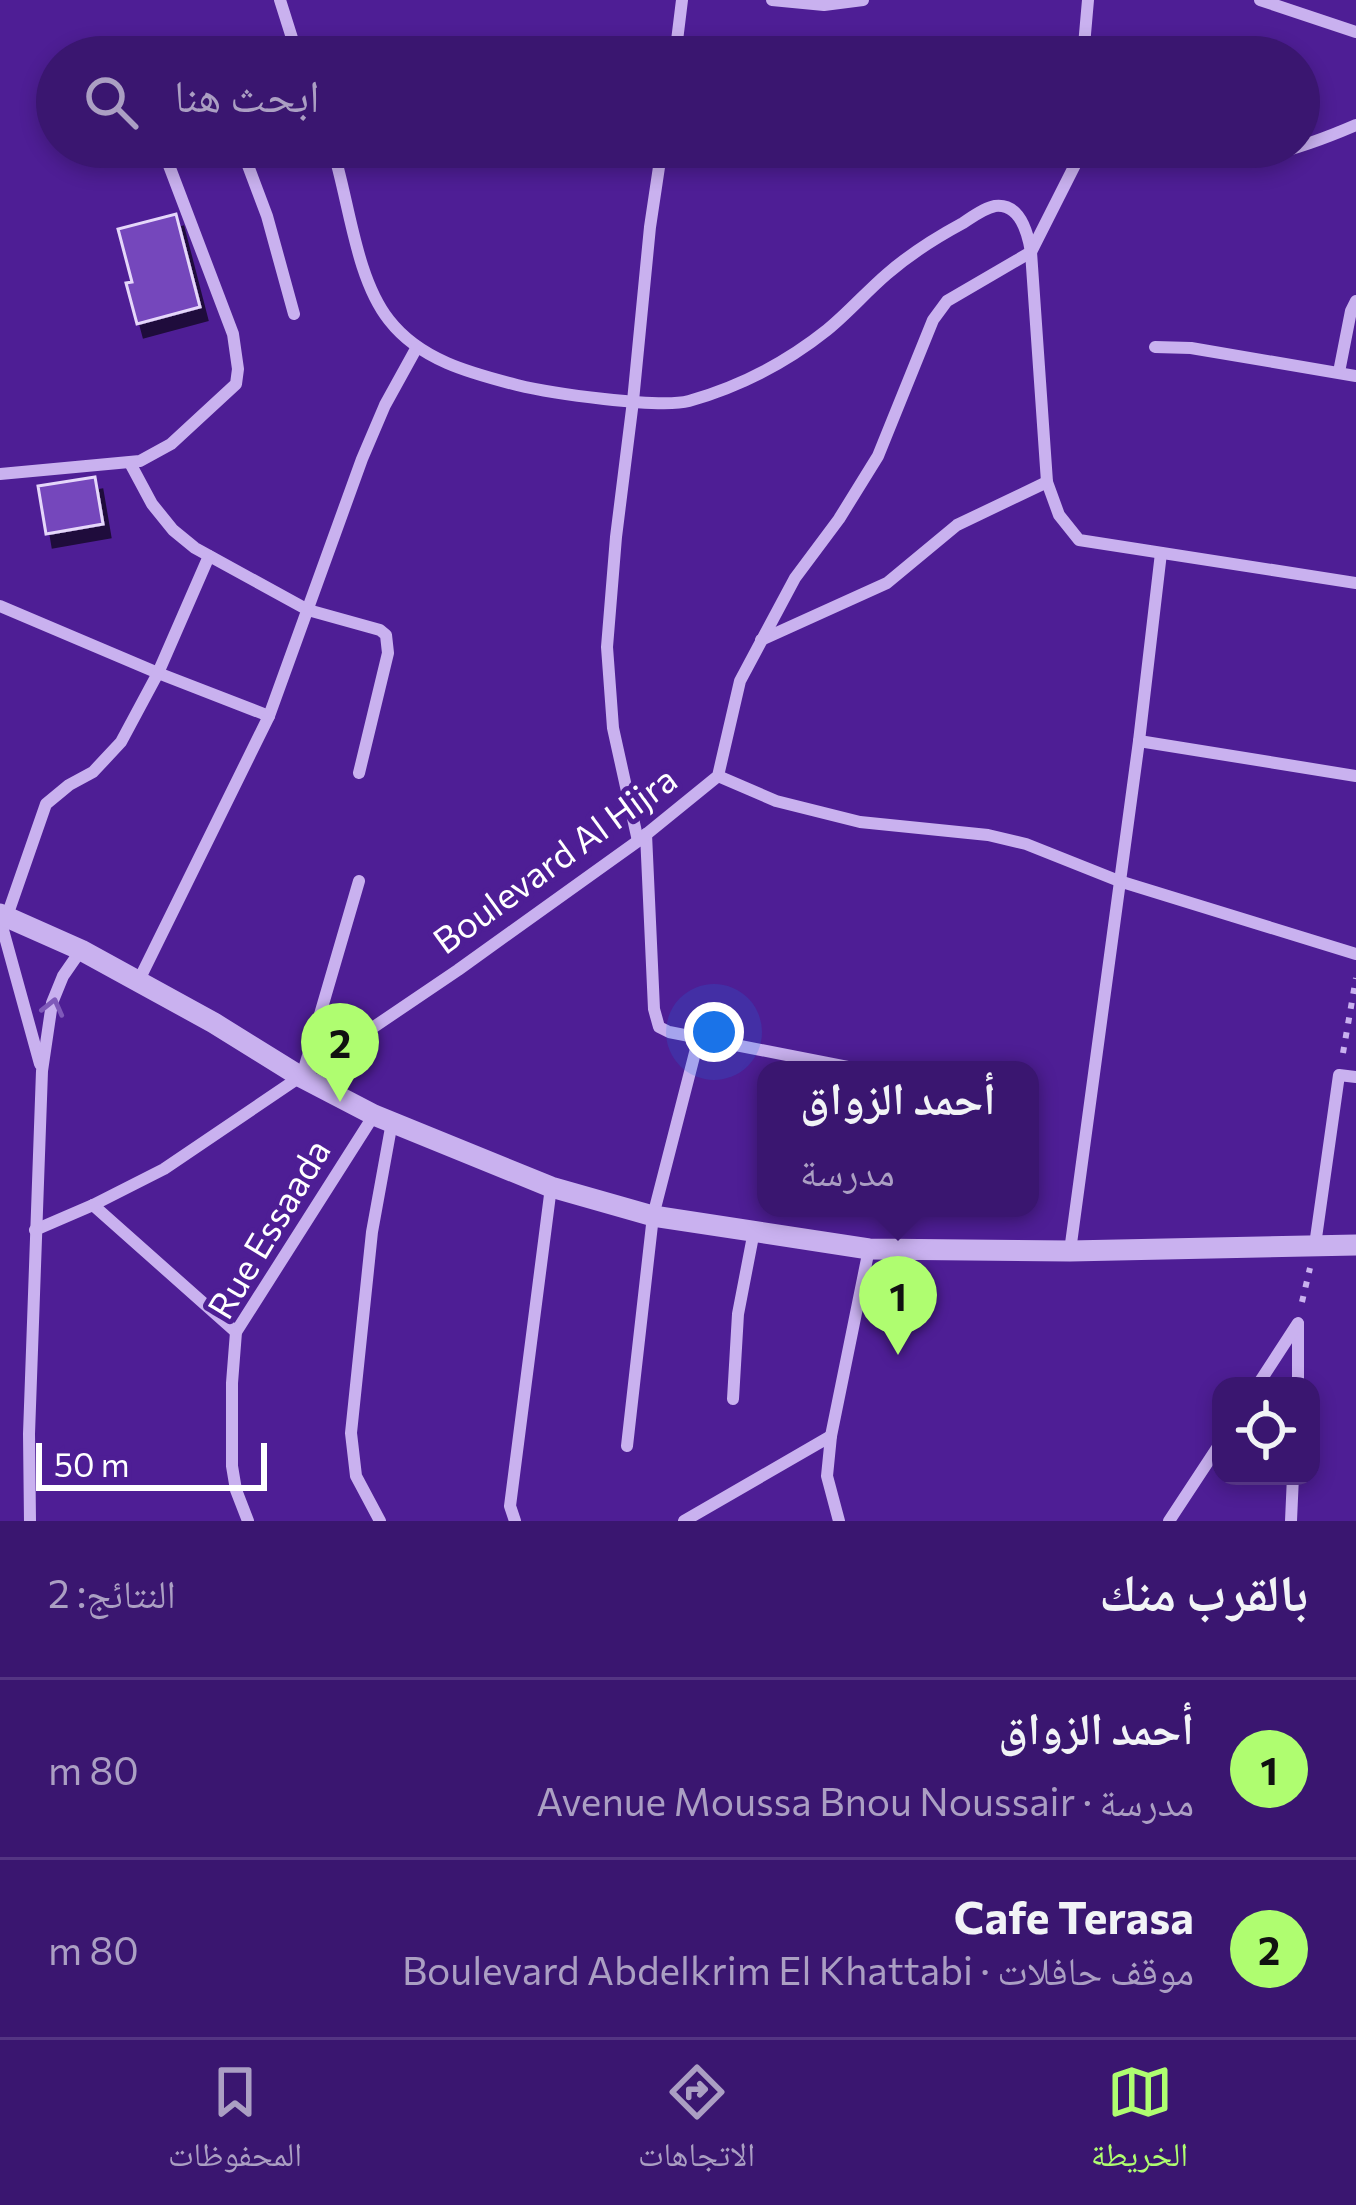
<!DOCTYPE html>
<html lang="ar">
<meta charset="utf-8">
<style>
:root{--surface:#3a1670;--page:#411f75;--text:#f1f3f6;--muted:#ab9fc3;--line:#543583;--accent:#affd70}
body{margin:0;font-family:Commissioner,"Noto Naskh Arabic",sans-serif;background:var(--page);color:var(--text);direction:rtl}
.controls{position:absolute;right:36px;bottom:36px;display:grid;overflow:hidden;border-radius:24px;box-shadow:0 6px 18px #0003}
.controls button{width:108px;height:108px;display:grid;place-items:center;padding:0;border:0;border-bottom:3px solid var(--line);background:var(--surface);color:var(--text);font:60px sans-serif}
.scale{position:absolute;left:36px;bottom:30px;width:231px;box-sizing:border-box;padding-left:12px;border:6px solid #fff;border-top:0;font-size:33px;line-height:42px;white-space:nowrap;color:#fff;-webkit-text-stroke:9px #4e1e95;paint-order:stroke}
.you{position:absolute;left:714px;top:1032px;width:42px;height:42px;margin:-30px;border:9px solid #fff;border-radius:50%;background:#1a73e8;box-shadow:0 0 0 18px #1a73e833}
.badge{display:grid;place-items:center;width:78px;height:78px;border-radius:50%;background:var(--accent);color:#111;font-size:39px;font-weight:700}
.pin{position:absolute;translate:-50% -99px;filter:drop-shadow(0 3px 6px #0008)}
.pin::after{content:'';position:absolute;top:63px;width:42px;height:36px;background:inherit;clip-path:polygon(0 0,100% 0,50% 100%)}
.popup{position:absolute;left:757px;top:1061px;width:282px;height:156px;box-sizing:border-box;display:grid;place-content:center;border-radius:24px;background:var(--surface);filter:drop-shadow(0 3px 9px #0005);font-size:39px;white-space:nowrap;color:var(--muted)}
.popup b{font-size:45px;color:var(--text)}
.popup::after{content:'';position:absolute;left:50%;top:100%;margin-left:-24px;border:24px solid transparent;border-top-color:var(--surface)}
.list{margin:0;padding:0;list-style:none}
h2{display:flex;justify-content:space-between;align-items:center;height:156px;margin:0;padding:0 48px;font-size:51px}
h2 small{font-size:39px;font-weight:400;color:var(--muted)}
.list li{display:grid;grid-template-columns:78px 1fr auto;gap:36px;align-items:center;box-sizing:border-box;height:180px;padding:0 48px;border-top:3px solid var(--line)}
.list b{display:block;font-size:45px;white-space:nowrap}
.list p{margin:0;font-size:39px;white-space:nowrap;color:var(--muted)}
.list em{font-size:39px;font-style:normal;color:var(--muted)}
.icon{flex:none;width:66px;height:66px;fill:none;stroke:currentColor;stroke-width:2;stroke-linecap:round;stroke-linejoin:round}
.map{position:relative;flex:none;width:1356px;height:1521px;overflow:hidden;direction:ltr}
.search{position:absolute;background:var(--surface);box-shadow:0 6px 18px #0003;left:36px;right:36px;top:36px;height:132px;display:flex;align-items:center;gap:30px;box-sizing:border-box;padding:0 42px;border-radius:66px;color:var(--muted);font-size:45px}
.sheet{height:516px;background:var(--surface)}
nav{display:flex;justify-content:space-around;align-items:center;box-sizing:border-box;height:168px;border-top:3px solid var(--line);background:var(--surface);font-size:33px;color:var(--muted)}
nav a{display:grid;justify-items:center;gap:6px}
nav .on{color:var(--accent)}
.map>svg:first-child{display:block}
</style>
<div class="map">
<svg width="1356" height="1521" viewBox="0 0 1356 1521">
<defs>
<filter id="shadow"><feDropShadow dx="7" dy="13" stdDeviation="0" flood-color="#0009"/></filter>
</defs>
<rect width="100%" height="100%" fill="#4e1e95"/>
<g fill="#7546bc" stroke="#e5d7fa" stroke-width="3" filter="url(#shadow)">
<path d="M 176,214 L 200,307 L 137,324 L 126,283 L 132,282 L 118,229 Z"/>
<path d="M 95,477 L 103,524 L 46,534 L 38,486 Z"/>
</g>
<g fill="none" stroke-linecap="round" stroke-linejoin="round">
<g stroke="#c9b1ef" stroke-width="6" stroke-dasharray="6 9" stroke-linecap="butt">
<path d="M 1343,1053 L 1356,978"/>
<path d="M 1302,1302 L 1310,1268"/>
</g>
<g stroke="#c9b1ef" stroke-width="12">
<path d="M 280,0 L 298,57"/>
<path d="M 772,0 L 824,5 L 863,0"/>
<path d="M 1260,0 L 1356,32"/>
<path d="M 675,57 L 682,0"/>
<path d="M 1083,57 L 1088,0"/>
<path d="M 241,147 L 267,216 L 294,314"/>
<path d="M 332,147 C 349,199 355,277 389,320 C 420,360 470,373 517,385 C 550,393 659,409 689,401 C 738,387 787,362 827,330 C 848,313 866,292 887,274 C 910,254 937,237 963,223 C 972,217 984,208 995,206 C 1020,203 1028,234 1031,252 L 1047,482 L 1059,515 L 1079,540 L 1356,583"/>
<path d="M 1136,147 C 1215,176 1282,157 1356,125"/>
<path d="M 1155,347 L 1191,348 L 1356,376"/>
<path d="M 1339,372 L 1351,311 L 1356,301"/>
<path d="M 130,463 L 152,504 L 173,530 L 195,548 L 308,610 L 380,630 L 386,635 L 388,653 L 359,773"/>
<path d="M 0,474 L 140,461 L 171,444 L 236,384 L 238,369 L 233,334 L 162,147"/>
<path d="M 0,606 L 158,673 L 269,716"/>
<path d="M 761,640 L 887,583 L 957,525 L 1047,482"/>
<path d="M 1139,741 L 1356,776"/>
<path d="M 718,776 L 776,801 L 860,822 L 988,835 L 1026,844 L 1119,881 L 1356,954"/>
<path d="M 646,834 L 654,1009 L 659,1027 L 669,1032 L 863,1070"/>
<path d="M 638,841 L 613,728 L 607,647 L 616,537 L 633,401 L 650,227 L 662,147"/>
<path d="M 7,916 L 46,804 L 69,785 L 93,772 L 121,742 L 158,673 L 209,556"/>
<path d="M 0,919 L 40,1064"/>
<path d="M 138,982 L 269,716 L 362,459 L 385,405 L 417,347"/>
<path d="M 302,1076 L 359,881"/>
<path d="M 93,1205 L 236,1332"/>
<path d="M 35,1230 L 93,1205 L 164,1169 L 458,970 L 638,841 L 718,776 L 740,681 L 795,578 L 839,519 L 878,456 L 933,320 L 947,301 L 1031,252 L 1084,147"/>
<path d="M 1315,1245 L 1339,1075 L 1356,1077"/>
<path d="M 1070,1251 L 1139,741 L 1161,553"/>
<path d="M 1298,1324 L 1298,1386"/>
<path d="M 1257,1386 L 1298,1323"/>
<path d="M 733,1399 L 738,1314 L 754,1231"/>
<path d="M 627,1446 L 653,1216 L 699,1037"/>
<path d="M 30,1521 L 29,1434 L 42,1071 L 52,1003 L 63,976 L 81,950"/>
<path d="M 248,1521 L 236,1490 L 232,1466 L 232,1383 L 236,1332 L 374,1115"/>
<path d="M 380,1521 L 356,1476 L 351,1433 L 372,1232 L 392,1122"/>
<path d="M 515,1521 L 510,1506 L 551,1187"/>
<path d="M 684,1521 L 831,1436"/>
<path d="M 839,1521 L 827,1476 L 831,1436 L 869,1249"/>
<path d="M 1169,1521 L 1221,1442"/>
<path d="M 1291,1521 L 1293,1476"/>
</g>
<path stroke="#c9b1ef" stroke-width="21" d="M 0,914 L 81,950 L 214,1023 L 301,1077 L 374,1115 L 551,1187 L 653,1216 L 869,1249 L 1070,1251 L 1356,1245"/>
</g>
<defs><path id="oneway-chevron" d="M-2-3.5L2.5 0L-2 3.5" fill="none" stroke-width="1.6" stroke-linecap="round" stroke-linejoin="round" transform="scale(3)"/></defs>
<use stroke="#7f59b9" href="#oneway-chevron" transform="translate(53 1007) rotate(-76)"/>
<g text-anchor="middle" stroke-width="10" stroke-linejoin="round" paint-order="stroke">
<g font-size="36" fill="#fff" stroke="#4e1e95">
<text transform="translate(555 860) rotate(-36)" y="13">Boulevard Al Hijra</text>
<text transform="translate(269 1229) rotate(-59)" y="13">Rue Essaada</text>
</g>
</g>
</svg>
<div class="controls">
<button><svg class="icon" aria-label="locate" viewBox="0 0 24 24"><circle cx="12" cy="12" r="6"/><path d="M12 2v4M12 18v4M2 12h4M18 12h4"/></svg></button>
</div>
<div class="scale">50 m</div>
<div class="you"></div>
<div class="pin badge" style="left:898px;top:1355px">1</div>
<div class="popup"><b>أحمد الزواق</b>مدرسة</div>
<div class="pin badge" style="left:340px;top:1102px">2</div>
<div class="search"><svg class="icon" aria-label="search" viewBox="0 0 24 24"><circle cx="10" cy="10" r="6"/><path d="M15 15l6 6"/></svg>ابحث هنا</div>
</div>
<section class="sheet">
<h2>بالقرب منك<small>النتائج: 2</small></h2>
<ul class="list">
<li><span class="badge">1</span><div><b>أحمد الزواق</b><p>مدرسة · Avenue Moussa Bnou Noussair</p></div><em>80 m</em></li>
<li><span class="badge">2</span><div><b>Cafe Terasa</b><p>موقف حافلات · Boulevard Abdelkrim El Khattabi</p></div><em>80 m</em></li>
</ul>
</section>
<nav>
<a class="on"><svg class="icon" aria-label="map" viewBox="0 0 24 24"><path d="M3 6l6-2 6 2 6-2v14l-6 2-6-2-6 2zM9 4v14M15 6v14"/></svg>الخريطة</a>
<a><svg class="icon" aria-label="directions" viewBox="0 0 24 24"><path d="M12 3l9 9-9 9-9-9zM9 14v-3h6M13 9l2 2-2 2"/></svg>الاتجاهات</a>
<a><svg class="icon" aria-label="saved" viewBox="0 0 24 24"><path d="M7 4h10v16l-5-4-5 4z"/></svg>المحفوظات</a>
</nav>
